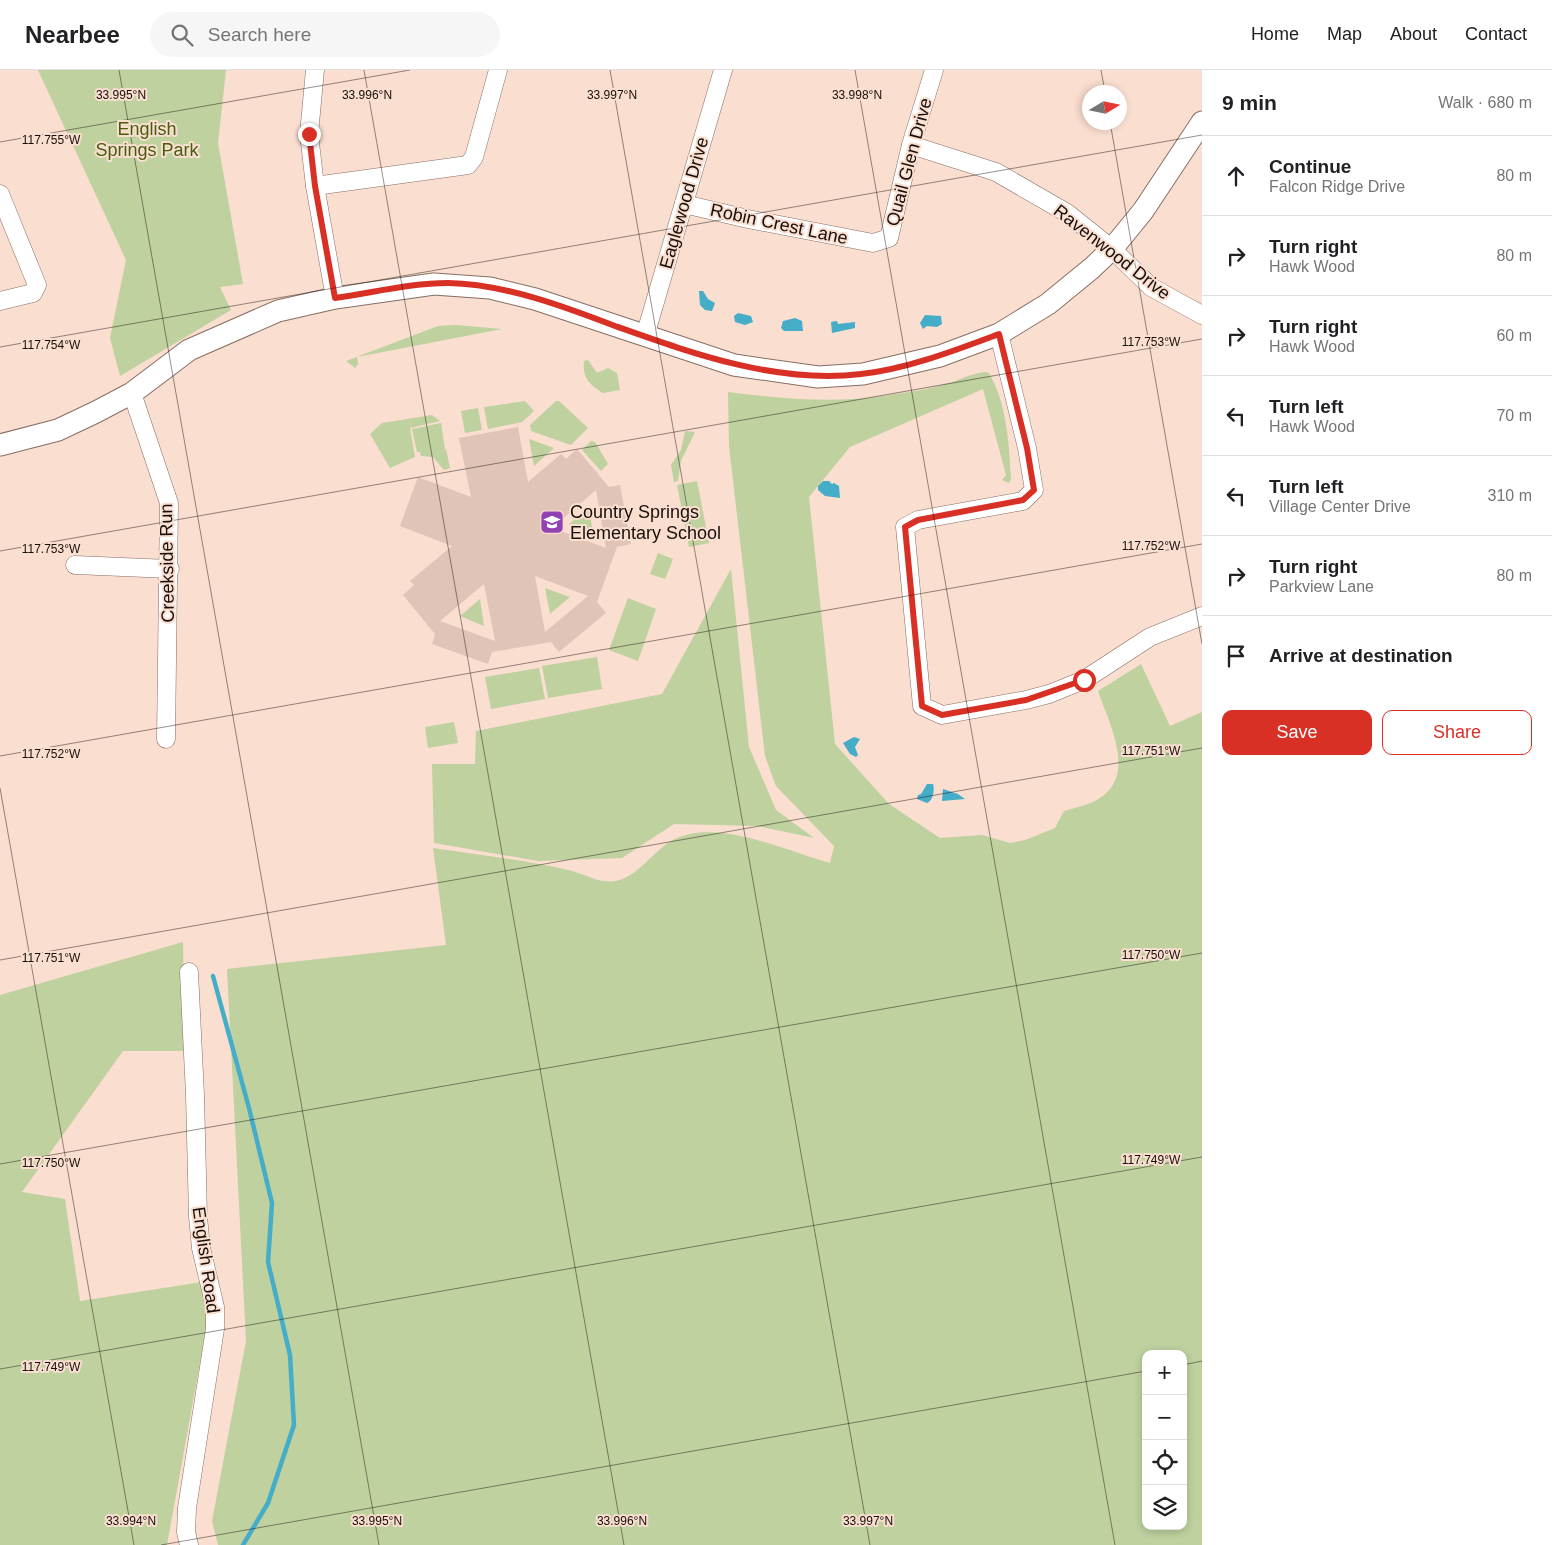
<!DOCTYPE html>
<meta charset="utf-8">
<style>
:root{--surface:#fff;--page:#f6f6f6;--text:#202124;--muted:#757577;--line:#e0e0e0;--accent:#d93025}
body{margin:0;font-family:Helvetica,sans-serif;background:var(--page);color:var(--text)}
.controls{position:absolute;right:15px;bottom:15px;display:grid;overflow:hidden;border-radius:10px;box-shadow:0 2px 8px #0003}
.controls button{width:45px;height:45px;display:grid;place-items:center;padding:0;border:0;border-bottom:1px solid var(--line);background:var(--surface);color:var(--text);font:25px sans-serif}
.compass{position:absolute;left:1082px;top:15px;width:45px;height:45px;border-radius:50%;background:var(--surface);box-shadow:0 2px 8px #0003;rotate:80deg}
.stop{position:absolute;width:15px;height:15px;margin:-11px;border:4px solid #d93025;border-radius:50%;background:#fff}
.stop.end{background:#d93025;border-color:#fff;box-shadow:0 1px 5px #0008}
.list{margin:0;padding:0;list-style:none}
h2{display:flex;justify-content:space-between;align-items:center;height:65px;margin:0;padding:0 20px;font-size:21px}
h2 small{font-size:16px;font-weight:400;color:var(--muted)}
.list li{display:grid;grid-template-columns:32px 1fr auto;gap:15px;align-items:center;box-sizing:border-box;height:80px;padding:0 20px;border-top:1px solid var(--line)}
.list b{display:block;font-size:19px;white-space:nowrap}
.list p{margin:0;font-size:16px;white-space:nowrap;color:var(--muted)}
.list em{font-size:16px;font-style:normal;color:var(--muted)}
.actions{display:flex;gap:10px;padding:15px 20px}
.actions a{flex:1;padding:11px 0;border:1px solid var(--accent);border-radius:10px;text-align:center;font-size:18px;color:var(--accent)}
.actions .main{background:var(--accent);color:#fff}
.icon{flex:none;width:28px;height:28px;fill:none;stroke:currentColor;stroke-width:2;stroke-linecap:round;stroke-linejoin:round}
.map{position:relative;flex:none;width:1202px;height:1475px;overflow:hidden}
header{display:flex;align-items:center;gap:30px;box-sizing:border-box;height:70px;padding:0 25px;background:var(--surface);border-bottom:1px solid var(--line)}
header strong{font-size:24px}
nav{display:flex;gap:28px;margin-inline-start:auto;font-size:18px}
.search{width:350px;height:45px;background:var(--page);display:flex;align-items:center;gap:12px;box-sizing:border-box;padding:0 18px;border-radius:28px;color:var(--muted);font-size:19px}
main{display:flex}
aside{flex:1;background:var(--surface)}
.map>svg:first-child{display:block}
</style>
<header>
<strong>Nearbee</strong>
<div class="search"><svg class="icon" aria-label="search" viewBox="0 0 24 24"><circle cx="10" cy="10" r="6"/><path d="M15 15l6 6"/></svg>Search here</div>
<nav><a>Home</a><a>Map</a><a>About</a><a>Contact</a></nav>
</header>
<main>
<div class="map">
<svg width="1202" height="1475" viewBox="0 0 1202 1475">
<rect width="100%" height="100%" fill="#faded0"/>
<g fill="#bed19f" fill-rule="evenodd">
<path d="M 38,0 L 226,0 L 218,73 L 243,214 L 220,217 L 231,240 L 120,306 L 110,268 L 126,190 Z"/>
<path d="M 456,255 L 502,259 L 357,287 L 358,294 L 355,298 L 346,291 L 438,256 Z"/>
<path d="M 588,290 L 597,303 L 608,298 L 617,303 L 620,320 L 603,323 C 590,315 582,308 584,291 Z"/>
<path d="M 986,302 L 989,303 C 1007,334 1009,374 1011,409 L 1009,413 L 1002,410 L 1006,405 L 983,319 L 850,377 L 809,427 L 835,674 L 889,734 L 940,768 L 982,765 L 1010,773 L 1025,770 L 1055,758 L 1064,741 C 1073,738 1084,736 1093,732 C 1140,710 1110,656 1098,621 L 1141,594 L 1170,656 L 1202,642 L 1202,1475 L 218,1475 L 212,1451 L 246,1271 L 227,899 L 446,875 L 433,778 C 479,785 526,790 572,801 C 586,805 601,814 616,811 C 637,807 653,782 671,771 C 715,746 785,781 830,793 L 834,776 L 776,716 L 765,686 L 729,376 L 728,322 C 781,329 835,334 889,325 C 909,322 930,319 949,313 C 962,309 972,303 986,302 ZM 1146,1284 L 1183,1284 L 1183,1456 L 1146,1456 Z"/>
<path d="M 525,331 L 534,341 L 522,352 L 488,359 L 484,337 Z"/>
<path d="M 556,331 L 559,331 L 588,358 L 571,375 L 531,361 L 530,355 Z"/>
<path d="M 478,338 L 482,360 L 465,363 L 461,341 Z"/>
<path d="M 432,345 L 440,351 L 410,358 L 415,387 L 390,398 L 370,364 L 382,353 Z"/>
<path d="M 441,353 L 445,379 L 439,383 L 446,379 L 450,398 L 444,400 L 433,387 L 421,386 L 420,382 L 417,382 L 412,359 Z"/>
<path d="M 685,361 L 695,362 L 681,391 L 678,411 L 674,412 L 671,395 L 681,380 Z"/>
<path d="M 529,369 L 554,378 L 534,396 Z"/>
<path d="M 591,371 L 595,372 L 608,394 L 601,401 L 582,380 Z"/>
<path d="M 697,411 L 709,473 L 689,477 L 677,415 Z"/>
<path d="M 589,438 L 593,463 L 569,454 Z"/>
<path d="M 658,483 L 673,489 L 665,509 L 650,504 Z"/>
<path d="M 731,499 L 749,677 L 776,740 L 814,768 L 757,756 L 674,754 L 622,788 L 538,791 L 434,773 L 432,694 L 475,694 L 476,661 L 662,624 Z"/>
<path d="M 545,518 L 570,527 L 550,544 Z"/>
<path d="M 628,528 L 656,539 L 638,591 L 609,580 Z"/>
<path d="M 480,529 L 484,556 L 460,546 Z"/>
<path d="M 597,587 L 602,619 L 548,628 L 542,596 Z"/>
<path d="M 539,598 L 545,629 L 491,639 L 485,607 Z"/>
<path d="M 454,652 L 458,673 L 428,678 L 425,657 Z"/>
<path d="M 183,872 L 185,981 L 123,981 L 22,1122 L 65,1129 L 80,1231 L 202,1212 L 207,1240 L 206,1259 L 167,1475 L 0,1475 L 0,925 Z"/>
</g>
<g fill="#46adc8">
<path d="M 699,221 L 703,221 L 708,229 L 715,233 L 712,241 L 705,240 L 700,235 Z"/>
<path d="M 738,243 L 751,246 L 753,252 L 745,255 L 735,252 L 734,246 Z"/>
<path d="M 925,245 L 941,246 L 942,254 L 937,257 L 927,256 L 923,259 L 920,253 Z"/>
<path d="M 795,248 L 802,251 L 803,261 L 784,261 L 781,258 L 783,251 Z"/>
<path d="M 837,251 L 838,254 L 855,252 L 855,258 L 832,263 L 831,252 Z"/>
<path d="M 823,411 L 829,411 L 832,414 L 834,413 L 839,416 L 840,428 L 825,426 L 818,420 L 818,416 Z"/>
<path d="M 854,667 L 860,669 L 855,677 L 858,685 L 856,687 L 850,684 L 843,673 Z"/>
<path d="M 927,714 L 933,714 C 935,719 933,731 927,733 L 917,729 L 918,725 L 921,724 Z"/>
<path d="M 943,719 L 958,724 L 965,729 L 942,731 Z"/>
</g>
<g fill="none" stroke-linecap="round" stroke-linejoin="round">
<path stroke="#46adc8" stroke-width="4.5" d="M 213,906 L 249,1038 L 272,1133 L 268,1192 L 290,1285 L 294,1355 L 268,1433 L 243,1475"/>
</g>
<path fill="#e0c4b7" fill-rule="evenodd" d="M 518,357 L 528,412 L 561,384 L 566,389 L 577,379 L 609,417 L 620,415 L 631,474 L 617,477 L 597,532 L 606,543 L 559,582 L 551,572 L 492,582 L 488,594 L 432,574 L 435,564 L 403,525 L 414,515 L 410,511 L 452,476 L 400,456 L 418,407 L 471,427 L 459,368 ZM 596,420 L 606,478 L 552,458 ZM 535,506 L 588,526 L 545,562 ZM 484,514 L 495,571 L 440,551 Z"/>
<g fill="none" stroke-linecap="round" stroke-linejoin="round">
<g stroke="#876e62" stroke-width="19">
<g id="minor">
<path d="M 315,0 L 309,64 L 315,116 L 335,228"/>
<path d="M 911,75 L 996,102 L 1067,143 L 1112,179 L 1151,217 L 1202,245"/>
<path d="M 315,116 L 468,95 L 474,87 L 498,0"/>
<path d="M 0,124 L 37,215 L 33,223 L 0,231"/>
<path d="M 684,134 L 748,149 L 873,173 L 889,168 L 911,75 L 934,0"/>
<path d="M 999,264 L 1027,378 L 1034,420 L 1023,431 L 918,450 L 905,457 L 922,636 L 942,645 L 1026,630 L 1049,624 L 1084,610 L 1150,567 L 1202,546"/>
<path d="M 645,266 L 723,0"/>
<path d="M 132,323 L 169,433 L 166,669"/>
<path d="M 75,495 L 170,499"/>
<path d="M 189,902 L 195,1025 L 198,1147 L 201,1178 L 215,1237 L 215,1259 L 187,1438 L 186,1462 L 189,1475"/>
</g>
</g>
<g stroke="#876e62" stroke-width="23">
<path id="tertiary" d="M 0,375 L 58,360 L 96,342 L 132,323 L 189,280 L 278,241 L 335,228 L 434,214 L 490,218 L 535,229 L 734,295 L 818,307 L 863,304 L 940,286 L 999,264 L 1048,234 L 1092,198 L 1112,179 L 1143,141 L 1202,52"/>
</g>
<use href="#minor" stroke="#fff" stroke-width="18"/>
<use href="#tertiary" stroke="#fff" stroke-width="21"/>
</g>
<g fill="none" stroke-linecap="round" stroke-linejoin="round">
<path stroke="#d93025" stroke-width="6" d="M 309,64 L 315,116 L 335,228 C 372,223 411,213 448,213 C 504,214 563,236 615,256 C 694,284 777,314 861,304 C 907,299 956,280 999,264 L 1027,378 L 1034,420 L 1023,430 L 918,450 L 905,457 L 922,636 L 942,645 L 1026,630 L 1084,610"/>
</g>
<path fill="none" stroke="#170e0a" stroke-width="1" stroke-opacity="0.45" d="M 119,0 L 379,1475M 364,0 L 624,1475M 610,0 L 870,1475M 855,0 L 1115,1475M 1101,0 L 1105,22M 1110,52 L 1202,574M 0,72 L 410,0M 0,277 L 1202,65M 0,481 L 1202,269M 0,686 L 1202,474M 0,718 L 134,1475M 0,890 L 1202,678M 0,1094 L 1202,883M 1183,1295 L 1202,1291M 0,1299 L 1202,1087M 161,1475 L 1146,1301"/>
<defs>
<g id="school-square" transform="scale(1.25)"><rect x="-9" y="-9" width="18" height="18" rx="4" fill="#9242b2" stroke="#faded0"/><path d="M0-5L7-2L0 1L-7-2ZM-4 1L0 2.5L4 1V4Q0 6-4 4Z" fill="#fff"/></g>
</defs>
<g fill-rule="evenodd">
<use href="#school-square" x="552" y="452"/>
</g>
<g text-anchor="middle" stroke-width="4" stroke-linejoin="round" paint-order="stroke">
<g font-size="18" fill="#465d0c" stroke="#faded0">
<text x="147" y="65">English<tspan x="147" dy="21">Springs Park</tspan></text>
</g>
<g font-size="18" fill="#170e0a" stroke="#faded0">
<text transform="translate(909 92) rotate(-75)" y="6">Quail Glen Drive</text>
<text transform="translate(684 133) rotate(-74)" y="6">Eaglewood Drive</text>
<text transform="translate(779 154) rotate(12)" y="6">Robin Crest Lane</text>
<text transform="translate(1112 182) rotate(38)" y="6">Ravenwood Drive</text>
<text transform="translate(167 493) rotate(-91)" y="6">Creekside Run</text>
<text transform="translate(206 1190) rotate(82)" y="6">English Road</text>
</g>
<g font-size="18" fill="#170e0a" stroke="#faded0" text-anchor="start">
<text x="570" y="448">Country Springs<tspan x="570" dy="21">Elementary School</tspan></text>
</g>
</g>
<g font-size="12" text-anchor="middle" fill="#170e0a" stroke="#faded0" stroke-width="4" stroke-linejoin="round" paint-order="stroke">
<text x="121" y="29">33.995°N</text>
<text x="367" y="29">33.996°N</text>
<text x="612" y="29">33.997°N</text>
<text x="857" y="29">33.998°N</text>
<text x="51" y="74">117.755°W</text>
<text x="1151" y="276">117.753°W</text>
<text x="51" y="279">117.754°W</text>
<text x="1151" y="480">117.752°W</text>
<text x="51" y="483">117.753°W</text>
<text x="1151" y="685">117.751°W</text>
<text x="51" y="688">117.752°W</text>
<text x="1151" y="889">117.750°W</text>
<text x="51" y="892">117.751°W</text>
<text x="1151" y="1094">117.749°W</text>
<text x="51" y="1097">117.750°W</text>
<text x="51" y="1301">117.749°W</text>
<text x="131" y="1455">33.994°N</text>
<text x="377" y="1455">33.995°N</text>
<text x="622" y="1455">33.996°N</text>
<text x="868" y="1455">33.997°N</text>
</g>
</svg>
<div class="controls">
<button>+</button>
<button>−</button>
<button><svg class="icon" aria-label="locate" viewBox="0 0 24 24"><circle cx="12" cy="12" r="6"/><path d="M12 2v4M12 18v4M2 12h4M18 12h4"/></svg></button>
<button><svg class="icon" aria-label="layers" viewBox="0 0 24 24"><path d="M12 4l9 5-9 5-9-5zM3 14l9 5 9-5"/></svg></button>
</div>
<svg class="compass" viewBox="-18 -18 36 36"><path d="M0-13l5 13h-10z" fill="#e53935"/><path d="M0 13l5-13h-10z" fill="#757577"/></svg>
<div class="stop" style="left:1084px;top:610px"></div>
<div class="stop end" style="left:309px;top:64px"></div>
</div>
<aside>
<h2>9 min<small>Walk · 680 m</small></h2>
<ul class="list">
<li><svg class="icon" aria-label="ahead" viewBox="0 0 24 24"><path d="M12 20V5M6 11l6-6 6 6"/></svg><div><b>Continue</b><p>Falcon Ridge Drive</p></div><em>80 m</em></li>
<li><svg class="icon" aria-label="right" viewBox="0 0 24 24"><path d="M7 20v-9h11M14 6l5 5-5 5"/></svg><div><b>Turn right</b><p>Hawk Wood</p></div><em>80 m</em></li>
<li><svg class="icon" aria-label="right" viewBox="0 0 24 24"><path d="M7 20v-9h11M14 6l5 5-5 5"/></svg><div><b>Turn right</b><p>Hawk Wood</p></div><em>60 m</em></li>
<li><svg class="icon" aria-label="left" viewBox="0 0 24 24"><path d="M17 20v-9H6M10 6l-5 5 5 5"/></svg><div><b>Turn left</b><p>Hawk Wood</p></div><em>70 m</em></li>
<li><svg class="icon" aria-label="left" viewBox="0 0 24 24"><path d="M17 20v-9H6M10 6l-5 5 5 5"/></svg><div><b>Turn left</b><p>Village Center Drive</p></div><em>310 m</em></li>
<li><svg class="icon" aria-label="right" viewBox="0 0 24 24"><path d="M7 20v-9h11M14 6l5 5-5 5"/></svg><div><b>Turn right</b><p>Parkview Lane</p></div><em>80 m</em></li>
<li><svg class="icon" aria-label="arrive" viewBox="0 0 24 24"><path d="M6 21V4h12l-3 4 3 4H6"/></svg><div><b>Arrive at destination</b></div></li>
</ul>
<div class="actions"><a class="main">Save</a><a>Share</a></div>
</aside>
</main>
